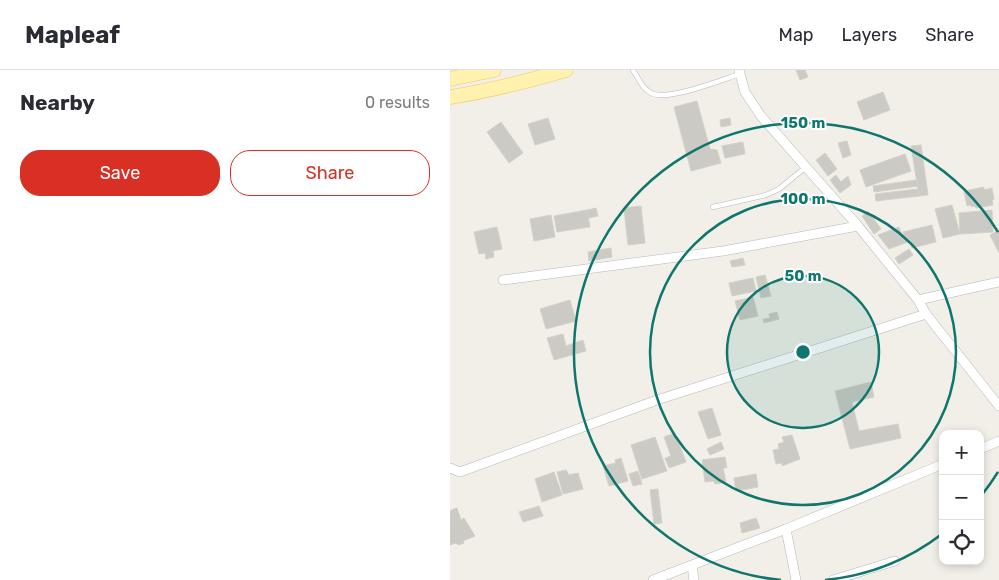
<!DOCTYPE html>
<meta charset="utf-8">
<style>
:root{--surface:#fff;--page:#f2f2f3;--text:#2b2b33;--muted:#7c7c81;--line:#e1e1e2;--accent:#d93025}
body{margin:0;font-family:Rubik,sans-serif;background:var(--page);color:var(--text)}
.controls{position:absolute;right:15px;bottom:15px;display:grid;overflow:hidden;border-radius:10px;box-shadow:0 2px 8px #0003}
.controls button{width:45px;height:45px;display:grid;place-items:center;padding:0;border:0;border-bottom:1px solid var(--line);background:var(--surface);color:var(--text);font:25px sans-serif}
.list{margin:0;padding:0;list-style:none}
h2{display:flex;justify-content:space-between;align-items:center;height:65px;margin:0;padding:0 20px;font-size:21px}
h2 small{font-size:16px;font-weight:400;color:var(--muted)}
.actions{display:flex;gap:10px;padding:15px 20px}
.actions a{flex:1;padding:11px 0;border:1px solid var(--accent);border-radius:20px;text-align:center;font-size:18px;color:var(--accent)}
.actions .main{background:var(--accent);color:#fff}
.icon{flex:none;width:28px;height:28px;fill:none;stroke:currentColor;stroke-width:2;stroke-linecap:round;stroke-linejoin:round}
.map{position:relative;flex:none;width:549px;height:510px;overflow:hidden}
header{display:flex;align-items:center;gap:30px;box-sizing:border-box;height:70px;padding:0 25px;background:var(--surface);border-bottom:1px solid var(--line)}
header strong{font-size:24px}
nav{display:flex;gap:28px;margin-inline-start:auto;font-size:18px}
main{display:flex}
aside{flex:1;background:var(--surface)}
.map>svg:first-child{display:block}
</style>
<header>
<strong>Mapleaf</strong>
<nav><a>Map</a><a>Layers</a><a>Share</a></nav>
</header>
<main>
<aside>
<h2>Nearby<small>0 results</small></h2>
<ul class="list">
</ul>
<div class="actions"><a class="main">Save</a><a>Share</a></div>
</aside>
<div class="map">
<svg width="549" height="510" viewBox="0 0 549 510">
<rect width="100%" height="100%" fill="#f1efe8"/>
<g fill="#cccac5" stroke="#d6d1c6">
<path d="M 346,0 L 355,0 L 358,7 L 350,10 Z"/>
<path d="M 433,22 L 440,40 L 414,50 L 407,32 Z"/>
<path d="M 247,31 L 260,79 L 267,80 L 271,93 L 241,101 L 224,37 Z"/>
<path d="M 98,48 L 105,69 L 85,75 L 78,54 Z"/>
<path d="M 280,48 L 281,55 L 271,57 L 270,50 Z"/>
<path d="M 51,52 L 73,83 L 59,93 L 37,62 Z"/>
<path d="M 397,71 L 401,85 L 393,88 L 388,73 Z"/>
<path d="M 293,72 L 295,84 L 275,88 L 272,76 Z"/>
<path d="M 471,75 L 478,125 L 469,126 L 461,76 Z"/>
<path d="M 375,83 L 387,99 L 378,106 L 366,90 Z"/>
<path d="M 455,84 L 461,101 L 416,117 L 410,100 Z"/>
<path d="M 386,105 L 391,112 L 398,106 L 401,115 L 390,123 L 380,110 Z"/>
<path d="M 466,110 L 469,116 L 424,122 L 423,116 Z"/>
<path d="M 534,117 L 534,120 L 542,118 L 544,129 L 542,130 L 543,135 L 526,138 L 525,136 L 522,137 L 520,135 L 517,136 L 514,121 Z"/>
<path d="M 468,119 L 469,126 L 426,131 L 425,124 Z"/>
<path d="M 502,135 L 510,164 L 493,168 L 485,139 Z"/>
<path d="M 191,136 L 195,173 L 178,175 L 174,138 Z"/>
<path d="M 146,138 L 148,146 L 139,148 L 137,140 Z"/>
<path d="M 137,140 L 140,157 L 107,162 L 104,146 Z"/>
<path d="M 542,140 L 543,162 L 510,164 L 509,143 Z"/>
<path d="M 418,141 L 431,159 L 424,164 L 412,146 Z"/>
<path d="M 101,145 L 105,167 L 84,171 L 80,149 Z"/>
<path d="M 482,155 L 486,172 L 462,178 L 460,172 L 455,173 L 453,162 Z"/>
<path d="M 47,157 L 52,179 L 43,181 L 44,187 L 36,189 L 35,183 L 29,184 L 24,162 Z"/>
<path d="M 449,157 L 455,173 L 439,179 L 428,165 Z"/>
<path d="M 549,160 L 549,183 L 540,165 Z"/>
<path d="M 161,178 L 162,187 L 139,191 L 138,182 Z"/>
<path d="M 459,179 L 463,185 L 449,194 L 445,188 Z"/>
<path d="M 293,188 L 295,195 L 282,197 L 280,191 Z"/>
<path d="M 315,205 L 321,226 L 311,228 L 306,207 Z"/>
<path d="M 303,208 L 306,221 L 282,226 L 279,213 Z"/>
<path d="M 303,227 L 308,246 L 290,250 L 285,231 Z"/>
<path d="M 120,230 L 126,251 L 96,259 L 90,239 Z"/>
<path d="M 327,242 L 329,249 L 314,253 L 313,249 L 320,248 L 319,244 Z"/>
<path d="M 113,264 L 116,276 L 133,270 L 136,281 L 104,290 L 97,268 Z"/>
<path d="M 421,312 L 424,327 L 402,332 L 409,361 L 448,354 L 451,368 L 400,379 L 385,321 Z"/>
<path d="M 262,338 L 271,365 L 258,369 L 248,342 Z"/>
<path d="M 225,363 L 236,392 L 219,398 L 215,388 L 221,386 L 214,367 Z"/>
<path d="M 342,365 L 350,389 L 332,396 L 332,393 L 326,394 L 323,380 L 329,379 L 328,374 L 334,372 L 332,367 Z"/>
<path d="M 205,367 L 217,401 L 192,409 L 181,375 Z"/>
<path d="M 271,372 L 274,379 L 260,385 L 257,379 Z"/>
<path d="M 275,387 L 277,398 L 273,398 L 276,412 L 265,414 L 264,411 L 255,412 L 252,390 Z"/>
<path d="M 171,388 L 178,411 L 159,416 L 153,396 L 166,393 L 165,390 Z"/>
<path d="M 116,400 L 119,405 L 128,403 L 133,419 L 113,424 L 107,402 Z"/>
<path d="M 188,401 L 192,414 L 183,416 L 179,404 Z"/>
<path d="M 104,402 L 112,425 L 92,432 L 85,409 Z"/>
<path d="M 306,404 L 308,417 L 286,421 L 284,408 Z"/>
<path d="M 208,419 L 212,453 L 204,454 L 200,420 Z"/>
<path d="M 89,436 L 93,446 L 73,452 L 69,442 Z"/>
<path d="M 7,438 L 11,450 L 14,448 L 25,466 L 13,471 L 14,473 L 8,475 L 6,473 L 0,475 L 0,443 L 1,440 Z"/>
<path d="M 306,448 L 310,458 L 292,463 L 290,453 Z"/>
</g>
<g fill="none" stroke-linecap="round" stroke-linejoin="round">
<g stroke="#b5b8bc" stroke-width="5.5">
<g id="lane">
<path d="M 183,0 C 188,8 193,20 203,24 C 221,30 271,10 290,4"/>
<path d="M 263,137 L 316,125 L 329,119 L 356,97"/>
</g>
</g>
<g stroke="#b5b8bc" stroke-width="10">
<g id="street">
<path d="M 289,0 L 295,22 L 311,46 L 408,156 L 468,230 L 476,244 L 549,336"/>
<path d="M 53,210 L 273,181 L 408,156"/>
<path d="M 468,230 L 549,212"/>
<path d="M 530,379 L 549,371"/>
<path d="M 0,398 L 10,402 L 207,330 L 476,244"/>
<path d="M 336,459 L 346,510"/>
<path d="M 242,496 L 244,510"/>
<path d="M 203,510 L 336,459 L 493,394"/>
<path d="M 383,510 L 445,491"/>
</g>
</g>
<g stroke="#f2c960" stroke-width="15">
<g id="primary">
<path d="M 0,9 L 44,0"/>
<path d="M 0,27 C 39,21 78,11 116,0"/>
</g>
</g>
<use href="#lane" stroke="#fff" stroke-width="4.5"/>
<use href="#street" stroke="#fff" stroke-width="9"/>
<use href="#primary" stroke="#fff2af" stroke-width="14"/>
</g>
<circle cx="353" cy="282" r="76" fill="#0f766e" fill-opacity=".12"/>
<g fill="none" stroke="#0f766e" stroke-width="2.5">
<circle cx="353" cy="282" r="76"/>
<circle cx="353" cy="282" r="153"/>
<path d="M548 402A229 229 0 0 1 531 426M492 464A229 229 0 0 1 375 510M331 510A229 229 0 1 1 548 162"/>
</g>
<circle cx="353" cy="282" r="8" fill="#0f766e" stroke="#fff" stroke-width="2.5"/>
<g font-size="15" text-anchor="middle" font-weight="bold" fill="#0f766e" stroke="#fff" stroke-width="4" stroke-linejoin="round" paint-order="stroke">
<text x="353" y="58">150 m</text>
<text x="353" y="134">100 m</text>
<text x="353" y="211">50 m</text>
</g>
</svg>
<div class="controls">
<button>+</button>
<button>−</button>
<button><svg class="icon" aria-label="locate" viewBox="0 0 24 24"><circle cx="12" cy="12" r="6"/><path d="M12 2v4M12 18v4M2 12h4M18 12h4"/></svg></button>
</div>
</div>
</main>
